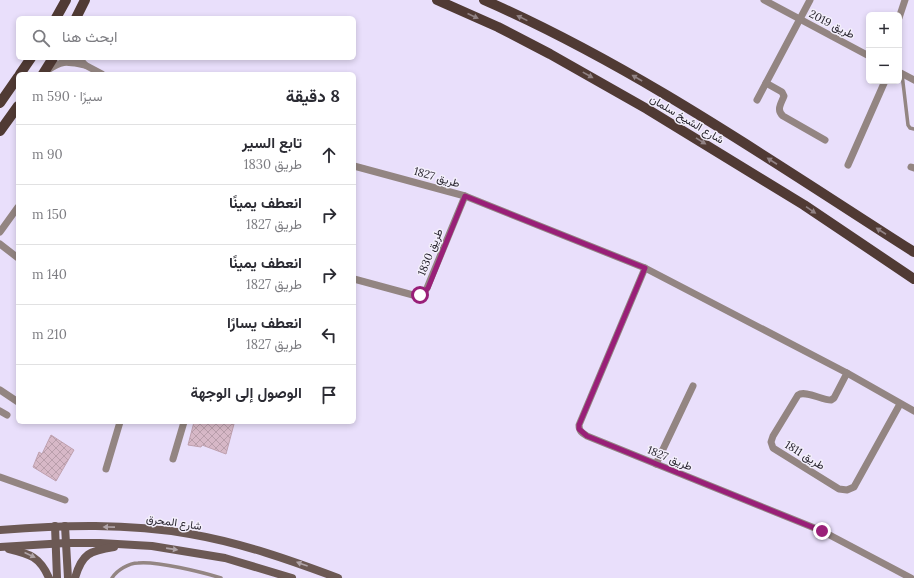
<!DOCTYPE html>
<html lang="ar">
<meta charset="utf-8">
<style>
:root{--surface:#fff;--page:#f7f7f7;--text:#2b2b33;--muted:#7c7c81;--line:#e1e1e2}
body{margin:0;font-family:Lora,Vazirmatn,serif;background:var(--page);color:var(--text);direction:rtl}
.controls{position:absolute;right:12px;top:12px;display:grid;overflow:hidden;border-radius:6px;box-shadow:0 2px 6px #0003}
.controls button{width:36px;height:36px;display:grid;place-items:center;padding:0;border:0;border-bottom:1px solid var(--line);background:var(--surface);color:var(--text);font:20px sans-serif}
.stop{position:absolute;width:12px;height:12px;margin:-9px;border:3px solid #991f78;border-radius:50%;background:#fff}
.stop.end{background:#991f78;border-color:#fff;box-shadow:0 1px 4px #0008}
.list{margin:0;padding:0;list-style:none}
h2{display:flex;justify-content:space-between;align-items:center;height:52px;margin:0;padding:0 16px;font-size:17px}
h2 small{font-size:13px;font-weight:400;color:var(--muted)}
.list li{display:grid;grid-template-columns:26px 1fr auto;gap:12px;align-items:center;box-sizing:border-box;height:60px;padding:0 16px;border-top:1px solid var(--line)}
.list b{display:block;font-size:15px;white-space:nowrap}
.list p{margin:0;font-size:13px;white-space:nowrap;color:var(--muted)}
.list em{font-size:13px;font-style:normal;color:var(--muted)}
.icon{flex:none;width:22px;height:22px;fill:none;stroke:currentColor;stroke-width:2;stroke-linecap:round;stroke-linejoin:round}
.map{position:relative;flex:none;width:914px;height:578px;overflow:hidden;direction:ltr}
.search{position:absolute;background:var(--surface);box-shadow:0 2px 6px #0003;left:16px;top:16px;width:340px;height:44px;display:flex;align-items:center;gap:10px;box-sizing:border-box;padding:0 14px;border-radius:6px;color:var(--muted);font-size:15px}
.panel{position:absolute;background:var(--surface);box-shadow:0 2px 6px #0003;left:16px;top:72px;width:340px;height:352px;border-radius:6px;direction:rtl}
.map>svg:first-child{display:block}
</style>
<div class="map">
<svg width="914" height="578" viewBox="0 0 914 578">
<defs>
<pattern id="building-cross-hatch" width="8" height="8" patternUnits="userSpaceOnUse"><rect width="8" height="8" fill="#d7b8c7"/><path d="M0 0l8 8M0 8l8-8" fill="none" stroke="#b99eab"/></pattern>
</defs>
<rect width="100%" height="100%" fill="#e9dffb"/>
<g fill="url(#building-cross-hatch)" stroke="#bfa1af">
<path d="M 194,422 L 224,422 L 234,424 L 226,454 L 202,445 L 201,447 L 188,445 Z"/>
<path d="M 51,435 L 74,450 L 56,481 L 33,467 L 39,452 L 42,454 Z"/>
</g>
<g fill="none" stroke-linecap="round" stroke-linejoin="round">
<g stroke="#938582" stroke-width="3.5">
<path d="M 902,74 L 908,125 L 910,128 L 914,129"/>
<path d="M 112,578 C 117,570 129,563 138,563 C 157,561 202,572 221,578"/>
</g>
<g stroke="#938582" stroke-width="7">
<path d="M 764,0 L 869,56"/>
<path d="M 899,18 L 905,0"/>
<path d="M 85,65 L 102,74"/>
<path d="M 48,70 C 63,59 68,62 85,65 L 79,58"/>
<path d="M 899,72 L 914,80"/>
<path d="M 766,83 L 782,92 L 784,96 C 781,104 776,110 783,116 L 825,140"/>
<path d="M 757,100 L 810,0"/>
<path d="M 848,165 L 885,81"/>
<path d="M 354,166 L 465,196 L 645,268 L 847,373 L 914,411"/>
<path d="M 911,167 L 914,168"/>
<path d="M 0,232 L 18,207"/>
<path d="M 0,244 L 18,258"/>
<path d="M 645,268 L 579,425 C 579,431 582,433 587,436 L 822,531 L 911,578"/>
<path d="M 354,279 L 413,295 C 420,295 424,294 427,288 L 465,196"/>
<path d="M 847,373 L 834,398 L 831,400 C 822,400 805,390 798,395 L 773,436 L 771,442 L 773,448 L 839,489 L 847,490 L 854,487 L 900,404"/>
<path d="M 0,390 L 18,402"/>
<path d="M 0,411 L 7,415"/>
<path d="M 173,459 L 184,422"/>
<path d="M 656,464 L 693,386"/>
<path d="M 106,469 L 120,422"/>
<path d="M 0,477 L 65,500"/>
</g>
<g stroke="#6c5954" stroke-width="8">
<path d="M 55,526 L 57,578"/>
<path d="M 65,526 L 68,578"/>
<path d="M 0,530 C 64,525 127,523 190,534 C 242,543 290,560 338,578"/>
<path d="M 0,547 L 66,543 L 100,543 L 152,546 L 225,558 L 292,578"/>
<path d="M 9,549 C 30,554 40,557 49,578"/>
<path d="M 75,578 C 82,553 90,551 114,547"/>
</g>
<g stroke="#503a34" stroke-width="10">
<path d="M 437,0 L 498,27 L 550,54 L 647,109 L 804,205 L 914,279"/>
<path d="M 484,0 C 637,67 774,163 914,252"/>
<path d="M 56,18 L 66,0"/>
<path d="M 76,18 L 85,0"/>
<path d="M 20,74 L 31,58"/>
<path d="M 43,74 L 53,58"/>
<path d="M 0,103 L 18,77"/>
<path d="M 0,131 L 18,106"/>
</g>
</g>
<defs><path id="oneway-solid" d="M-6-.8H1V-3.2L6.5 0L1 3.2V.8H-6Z"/></defs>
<g fill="#918284">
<use href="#oneway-solid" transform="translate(473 16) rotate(24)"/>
<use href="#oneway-solid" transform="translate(522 18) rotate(-154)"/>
<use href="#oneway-solid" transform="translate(588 75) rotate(29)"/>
<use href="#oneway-solid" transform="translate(637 78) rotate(-150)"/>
<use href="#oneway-solid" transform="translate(701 141) rotate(32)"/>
<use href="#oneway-solid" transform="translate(772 161) rotate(-147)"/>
<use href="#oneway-solid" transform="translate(811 210) rotate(34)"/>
<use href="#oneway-solid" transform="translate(881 231) rotate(-147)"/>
</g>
<g fill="#b0a4a8">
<use href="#oneway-solid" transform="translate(109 527) rotate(-179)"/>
<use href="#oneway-solid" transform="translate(172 549) rotate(8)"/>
<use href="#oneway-solid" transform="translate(30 555) rotate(25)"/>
<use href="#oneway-solid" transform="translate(302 564) rotate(-160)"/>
</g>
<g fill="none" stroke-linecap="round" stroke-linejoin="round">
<path stroke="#991f78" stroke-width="5" d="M 420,295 L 424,292 L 428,288 L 465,196 L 645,268 L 579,425 L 579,429 L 587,436 L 822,531"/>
</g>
<g text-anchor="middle" stroke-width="3" stroke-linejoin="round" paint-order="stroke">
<g font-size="11" fill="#28242f" stroke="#f3effb">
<text transform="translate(832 24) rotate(27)" y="4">طريق 2019</text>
<text transform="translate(687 119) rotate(31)" y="4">شارع الشيخ سلمان</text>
<text transform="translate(437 177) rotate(16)" y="4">طريق 1827</text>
<text transform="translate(430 252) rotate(-68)" y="4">طريق 1830</text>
<text transform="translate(805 455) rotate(32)" y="4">طريق 1811</text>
<text transform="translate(670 458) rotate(22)" y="4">طريق 1827</text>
<text transform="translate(174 522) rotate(8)" y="4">شارع المحرق</text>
</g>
</g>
</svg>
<div class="controls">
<button>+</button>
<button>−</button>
</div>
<div class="stop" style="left:420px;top:295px"></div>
<div class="stop end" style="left:822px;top:531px"></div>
<div class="search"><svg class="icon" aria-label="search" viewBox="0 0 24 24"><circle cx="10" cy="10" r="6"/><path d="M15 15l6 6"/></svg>ابحث هنا</div>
<section class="panel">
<h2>8 دقيقة<small>سيرًا · 590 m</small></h2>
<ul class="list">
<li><svg class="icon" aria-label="ahead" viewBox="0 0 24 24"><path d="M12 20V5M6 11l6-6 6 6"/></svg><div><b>تابع السير</b><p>طريق 1830</p></div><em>90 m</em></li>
<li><svg class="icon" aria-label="right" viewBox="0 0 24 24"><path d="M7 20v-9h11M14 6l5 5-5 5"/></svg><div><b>انعطف يمينًا</b><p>طريق 1827</p></div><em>150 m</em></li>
<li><svg class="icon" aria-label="right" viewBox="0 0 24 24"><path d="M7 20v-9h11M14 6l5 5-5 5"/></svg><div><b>انعطف يمينًا</b><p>طريق 1827</p></div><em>140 m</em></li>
<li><svg class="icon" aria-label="left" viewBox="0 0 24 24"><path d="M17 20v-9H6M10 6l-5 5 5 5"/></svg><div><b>انعطف يسارًا</b><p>طريق 1827</p></div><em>210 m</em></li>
<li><svg class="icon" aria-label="arrive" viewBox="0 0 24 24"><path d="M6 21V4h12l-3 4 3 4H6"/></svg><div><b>الوصول إلى الوجهة</b></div></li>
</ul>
</section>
</div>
